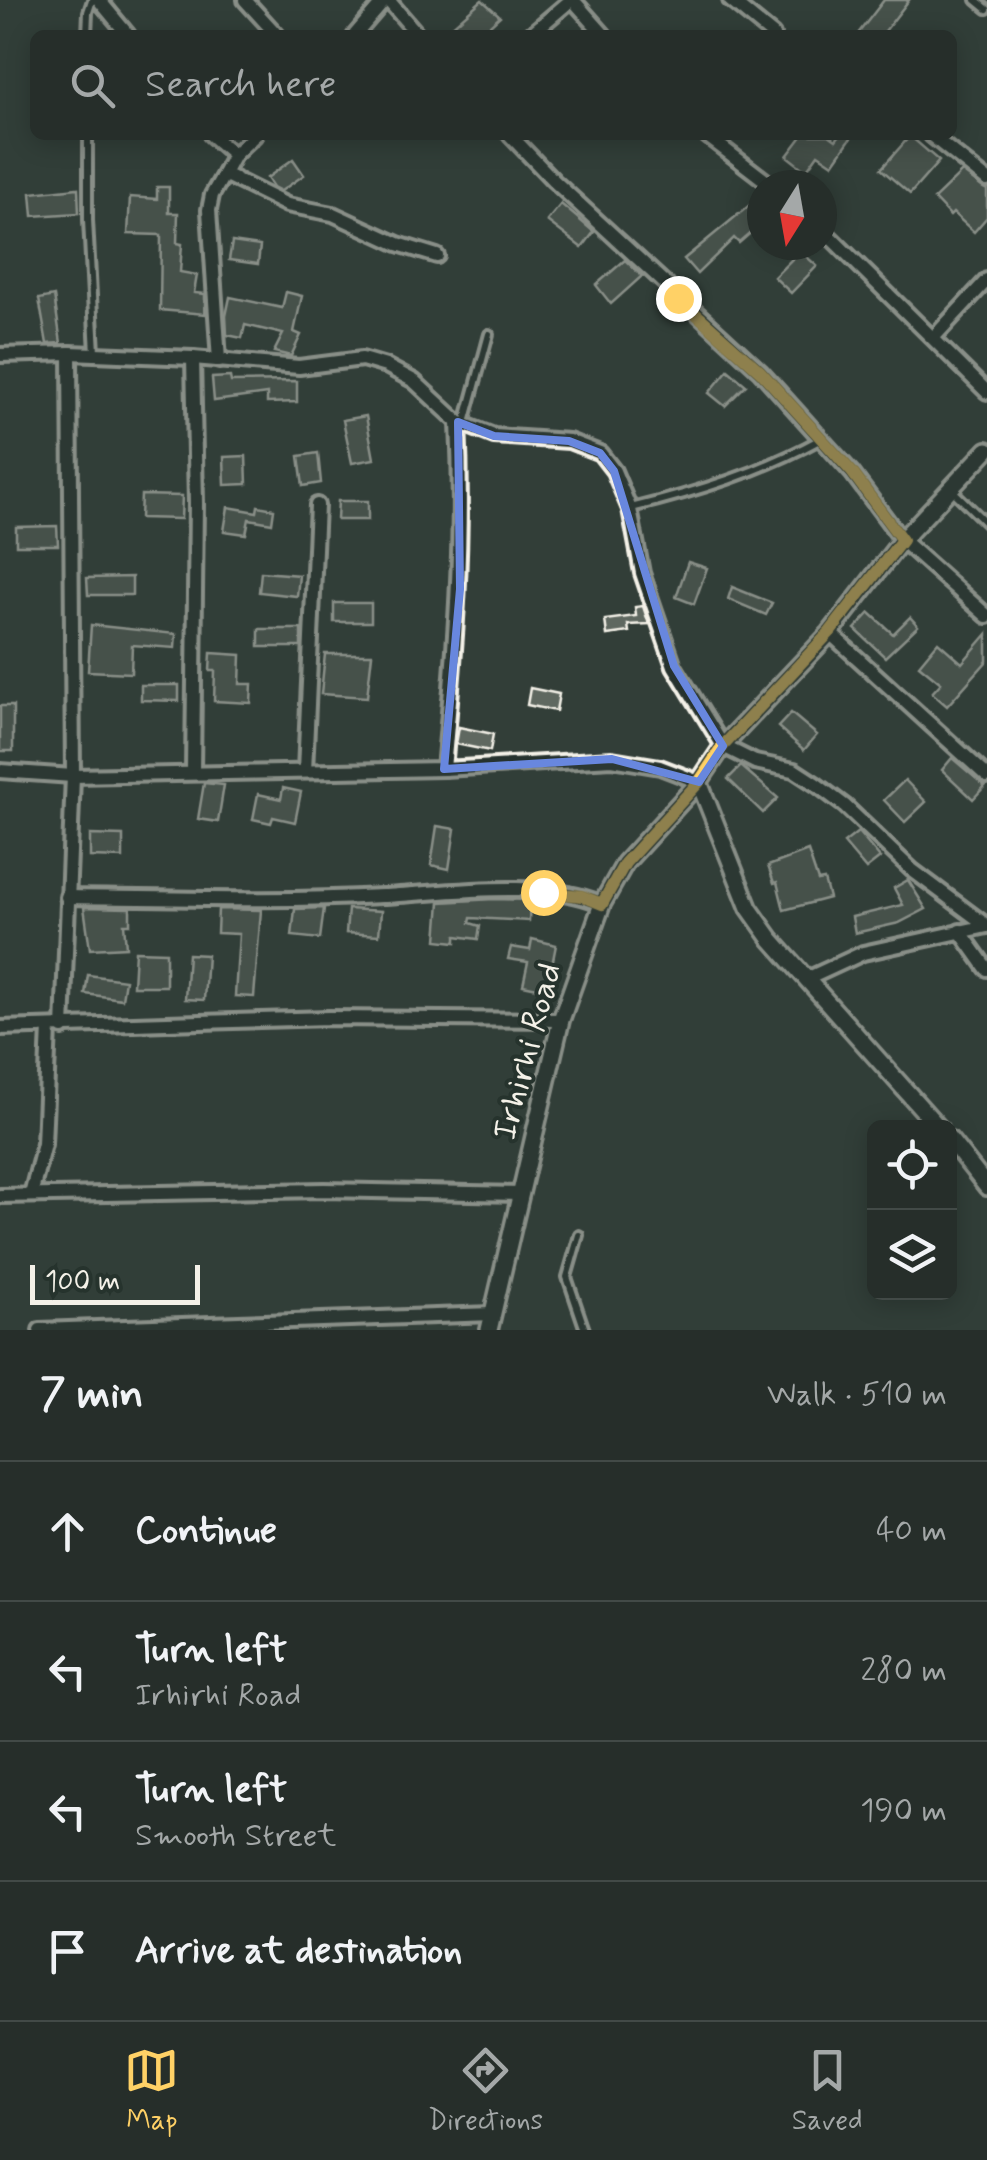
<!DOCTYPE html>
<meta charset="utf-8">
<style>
:root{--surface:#262e2a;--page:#2e3632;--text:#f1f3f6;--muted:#a4a8a8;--line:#424a47;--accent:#ffd166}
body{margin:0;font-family:Mynerve,sans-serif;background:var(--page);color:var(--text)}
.controls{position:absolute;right:30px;bottom:30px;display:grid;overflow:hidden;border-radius:15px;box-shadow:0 5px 25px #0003}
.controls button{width:90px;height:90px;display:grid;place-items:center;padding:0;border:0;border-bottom:2px solid var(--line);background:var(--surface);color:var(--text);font:50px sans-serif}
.compass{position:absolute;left:747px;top:170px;width:90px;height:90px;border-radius:50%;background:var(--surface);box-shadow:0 5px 25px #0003;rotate:191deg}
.scale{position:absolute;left:30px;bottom:25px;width:170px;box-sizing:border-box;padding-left:10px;border:5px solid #f4f1e8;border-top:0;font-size:28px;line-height:35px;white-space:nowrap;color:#f4f1e8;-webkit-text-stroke:8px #26332d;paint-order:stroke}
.stop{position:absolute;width:30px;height:30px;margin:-22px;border:8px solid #ffd166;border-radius:50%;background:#fff}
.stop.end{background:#ffd166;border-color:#fff;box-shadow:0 2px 10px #0008}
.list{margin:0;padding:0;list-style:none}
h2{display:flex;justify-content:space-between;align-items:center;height:130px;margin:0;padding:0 40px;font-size:42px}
h2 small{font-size:32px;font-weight:400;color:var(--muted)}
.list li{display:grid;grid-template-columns:65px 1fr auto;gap:30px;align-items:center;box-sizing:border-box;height:140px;padding:0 40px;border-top:2px solid var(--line)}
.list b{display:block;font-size:38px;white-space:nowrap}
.list p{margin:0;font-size:32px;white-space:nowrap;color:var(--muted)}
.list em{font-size:32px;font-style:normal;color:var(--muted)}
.icon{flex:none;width:55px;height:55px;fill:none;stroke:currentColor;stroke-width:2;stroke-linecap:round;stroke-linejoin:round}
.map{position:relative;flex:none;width:987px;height:1330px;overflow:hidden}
.search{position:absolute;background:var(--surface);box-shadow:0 5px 25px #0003;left:30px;right:30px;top:30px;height:110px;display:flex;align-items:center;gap:25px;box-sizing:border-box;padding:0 35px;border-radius:15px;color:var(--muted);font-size:38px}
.sheet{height:690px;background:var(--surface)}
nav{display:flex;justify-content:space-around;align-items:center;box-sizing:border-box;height:140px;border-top:2px solid var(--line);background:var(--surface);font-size:28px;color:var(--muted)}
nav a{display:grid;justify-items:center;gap:5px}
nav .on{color:var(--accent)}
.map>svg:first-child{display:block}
</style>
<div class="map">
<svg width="987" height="1330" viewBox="0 0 987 1330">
<rect width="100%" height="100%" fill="#323e38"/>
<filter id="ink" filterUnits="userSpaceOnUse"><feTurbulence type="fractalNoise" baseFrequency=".01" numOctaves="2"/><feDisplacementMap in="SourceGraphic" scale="20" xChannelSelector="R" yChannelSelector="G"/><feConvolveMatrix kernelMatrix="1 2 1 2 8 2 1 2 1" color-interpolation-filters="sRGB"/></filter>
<g filter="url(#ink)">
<g fill="#5f6861" stroke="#f4f1e8" stroke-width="2.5">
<path d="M 482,0 L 500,16 L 479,35 L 455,35 L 449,29 Z"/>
<path d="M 884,0 L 909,0 L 882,35 L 857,35 Z"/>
<path d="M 803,135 L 829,135 L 836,140 L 840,135 L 853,135 L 833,164 L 818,154 L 806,171 L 787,156 Z"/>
<path d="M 910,136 L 939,161 L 910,194 L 881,169 Z"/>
<path d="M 293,159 L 304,175 L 281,191 L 273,187 L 267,178 Z"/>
<path d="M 962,172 L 987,190 L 987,217 L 974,232 L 953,213 L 950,216 L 934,199 Z"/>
<path d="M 157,187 L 169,187 L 169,213 L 178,213 L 177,243 L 182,244 L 180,272 L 197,275 L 194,293 L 205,294 L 205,314 L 160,310 L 161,235 L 128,234 L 130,197 L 157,199 Z"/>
<path d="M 78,188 L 79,213 L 33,216 L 31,193 Z"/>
<path d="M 561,204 L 594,232 L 582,248 L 547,221 Z"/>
<path d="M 751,204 L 762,217 L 762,223 L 739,243 L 734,238 L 697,274 L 684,259 Z"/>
<path d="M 232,242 L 260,246 L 258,264 L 229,260 Z"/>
<path d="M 800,251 L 817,266 L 791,293 L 774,277 Z"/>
<path d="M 625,260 L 642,276 L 611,304 L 596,285 Z"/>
<path d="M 286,292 L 302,296 L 294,332 L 301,335 L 291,356 L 274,352 L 283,334 L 245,325 L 242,338 L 227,335 L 226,316 L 230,297 L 282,308 Z"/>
<path d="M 54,296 L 61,343 L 47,344 L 39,299 Z"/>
<path d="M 728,370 L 746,385 L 725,406 L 709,393 Z"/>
<path d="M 230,377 L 231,382 L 297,381 L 297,402 L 267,403 L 267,394 L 214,401 L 212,378 Z"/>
<path d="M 366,416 L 374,459 L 352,463 L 343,420 Z"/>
<path d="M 318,453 L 321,483 L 303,486 L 299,456 Z"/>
<path d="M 246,456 L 247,484 L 225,485 L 224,457 Z"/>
<path d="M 141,495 L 182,496 L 181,519 L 140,518 Z"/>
<path d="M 338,501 L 368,501 L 368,520 L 337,520 Z"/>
<path d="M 258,506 L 274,509 L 272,523 L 249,519 L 246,534 L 224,531 L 228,507 L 257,512 Z"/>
<path d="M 57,526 L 58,545 L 16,545 L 16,527 Z"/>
<path d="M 688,562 L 707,568 L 694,604 L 676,597 Z"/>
<path d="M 261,572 L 299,575 L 297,596 L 259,592 Z"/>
<path d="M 132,577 L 132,595 L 88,595 L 87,578 Z"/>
<path d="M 732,587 L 772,603 L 766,615 L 728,599 Z"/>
<rect x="334" y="603" width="37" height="19"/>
<path d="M 643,606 L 649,624 L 628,625 L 629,632 L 607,635 L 605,620 L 636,616 L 635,607 Z"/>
<path d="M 870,613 L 893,634 L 910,617 L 918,626 L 885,657 L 855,629 Z"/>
<path d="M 91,625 L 176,634 L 175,648 L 132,645 L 131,673 L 88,671 Z"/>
<rect x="259" y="629" width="42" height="18"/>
<path d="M 987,634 L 987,661 L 947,706 L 932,693 L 941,683 L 919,665 L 938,642 L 962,663 Z"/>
<path d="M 211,653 L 241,655 L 240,684 L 252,684 L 251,703 L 214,701 L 215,671 L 210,671 Z"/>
<path d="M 325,654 L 372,654 L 367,697 L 321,694 Z"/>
<path d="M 141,685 L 179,685 L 179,701 L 141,700 Z"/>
<path d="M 530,688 L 559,694 L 556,711 L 527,705 Z"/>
<rect x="0" y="706" width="13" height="45"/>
<path d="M 791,713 L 817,735 L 804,750 L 778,727 Z"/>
<path d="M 459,727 L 493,734 L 490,751 L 456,744 Z"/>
<path d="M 952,758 L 985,786 L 973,799 L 942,770 Z"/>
<path d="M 741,766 L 778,798 L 763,813 L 728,779 Z"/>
<path d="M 905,780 L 926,802 L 905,822 L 884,800 Z"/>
<path d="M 204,783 L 224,785 L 218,822 L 198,819 Z"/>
<path d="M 283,788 L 301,792 L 295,822 L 273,817 L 271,823 L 253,819 L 258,794 L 281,799 Z"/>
<path d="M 437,826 L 455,829 L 449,869 L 431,865 Z"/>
<path d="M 858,832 L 880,858 L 866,869 L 844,843 Z"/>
<path d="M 90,835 L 123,836 L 123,858 L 90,857 Z"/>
<path d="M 808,851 L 818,881 L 824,880 L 829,898 L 784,910 L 777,882 L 774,883 L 768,866 Z"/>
<path d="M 908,880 L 926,909 L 899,923 L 855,933 L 852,917 L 903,905 L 894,888 Z"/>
<path d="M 494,899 L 530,900 L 529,921 L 471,918 L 470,923 L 480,926 L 478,939 L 456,936 L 456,942 L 437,940 L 440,902 Z"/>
<path d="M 84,907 L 130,908 L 130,924 L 124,924 L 126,947 L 90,949 Z"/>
<path d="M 324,908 L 320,939 L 292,936 L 295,909 Z"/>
<path d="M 218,909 L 261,910 L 254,997 L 235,996 L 239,934 L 217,933 Z"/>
<path d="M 348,909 L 381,911 L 379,935 L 346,933 Z"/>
<path d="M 532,939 L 556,945 L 547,990 L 523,985 L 528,962 L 508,959 L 511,947 L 530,950 Z"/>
<path d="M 135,951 L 166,952 L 166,986 L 133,986 Z"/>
<path d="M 188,954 L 207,955 L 204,1000 L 185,999 Z"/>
<path d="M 88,975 L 125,980 L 122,999 L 85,994 Z"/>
</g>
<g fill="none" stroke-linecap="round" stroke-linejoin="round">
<g stroke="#f4f1e8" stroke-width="14">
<g id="service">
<path d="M 976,0 L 987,9"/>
<path d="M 87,35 L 88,12 L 92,0"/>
<path d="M 88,135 L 88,220 L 95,353"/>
<path d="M 465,423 L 489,334"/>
<path d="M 952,490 L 987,524"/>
<path d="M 631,508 C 697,492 761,472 821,439"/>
<path d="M 579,1235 L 567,1277 L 585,1330"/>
</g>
</g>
<g stroke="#f4f1e8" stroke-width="20">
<g id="minor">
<path d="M 99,0 L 128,35"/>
<path d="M 245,0 L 277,35"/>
<path d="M 388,0 L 418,35"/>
<path d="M 573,0 L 604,35"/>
<path d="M 730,0 L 773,35"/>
<path d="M 355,35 L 385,0"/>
<path d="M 530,35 L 571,0"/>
<path d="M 211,135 L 234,155 L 255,135"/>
<path d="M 510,135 L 554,181 L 760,371 L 852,473 L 902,540 L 987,616"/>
<path d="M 706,135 L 771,185"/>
<path d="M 931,135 L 987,180"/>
<path d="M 234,155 L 224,174 L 287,205 L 333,214 L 398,244 L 437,256"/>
<path d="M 822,229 L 987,392"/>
<path d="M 934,337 L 987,280"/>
<path d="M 0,355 L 70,353 L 193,358 L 299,367 L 362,359 L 386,366 L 414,381 L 458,422 L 494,436 L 569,441 L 600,453 L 614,471 L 630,509 L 642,573 L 674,666 L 723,746 L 755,762 L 794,770 L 817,785 L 845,806 L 912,870 L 987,926"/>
<path d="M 193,358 L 196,503 L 193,772"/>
<path d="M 219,361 L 209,210 L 212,195 L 224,174"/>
<path d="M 830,633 L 987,776"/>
<path d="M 444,769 C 455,650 464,541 458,422"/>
<path d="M 0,771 L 73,776 L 122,775 L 444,769 L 612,759 L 660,767 L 699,782"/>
<path d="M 305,771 L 317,505"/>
<path d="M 67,897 C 172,898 277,902 382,896 C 446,893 542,878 602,904"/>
<path d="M 960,931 L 987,969"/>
<path d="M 809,978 L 863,953 L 987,926"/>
<path d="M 0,1028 L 329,1018 L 561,1020"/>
<path d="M 63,1028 L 73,776 L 70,353"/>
<path d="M 31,1195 L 44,1144 L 49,1028"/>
<path d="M 0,1196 L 324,1190 L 520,1194"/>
<path d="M 40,1330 L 493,1314"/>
</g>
</g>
<g stroke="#f4f1e8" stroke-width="22">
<g id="tertiary">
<path d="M 699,782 L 749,908 L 771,939 L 939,1128"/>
<path d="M 950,1140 L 987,1187"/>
<path d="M 489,1330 L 561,1020 L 602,904 L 625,863 L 699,782 L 723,746 L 830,633 L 902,540 L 987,450"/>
</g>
</g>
<use href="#service" stroke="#26332d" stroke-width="6"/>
<use href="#minor" stroke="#26332d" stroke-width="12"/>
<use href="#tertiary" stroke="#26332d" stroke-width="15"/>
</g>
</g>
<g fill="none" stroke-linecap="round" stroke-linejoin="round" filter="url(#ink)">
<path stroke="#ffd166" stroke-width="12" d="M 543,892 L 582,896 L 602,904 L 625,863 L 699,782 L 723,746 L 830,632 L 902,540 L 852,472 L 760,371 L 678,298"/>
</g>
<path d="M0 0H987V1330H0ZM 458,422 L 494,436 L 569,441 L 600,453 L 614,471 L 674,666 L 723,746 L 699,782 L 612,759 L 444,769 L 460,589 Z" fill="#323e38" fill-opacity=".55" fill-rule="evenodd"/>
<path fill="none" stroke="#6887de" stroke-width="8" stroke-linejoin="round" d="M 458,422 L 494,436 L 569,441 L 600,453 L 614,471 L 674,666 L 723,746 L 699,782 L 612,759 L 444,769 L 460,589 Z"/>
<g text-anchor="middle" stroke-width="8" stroke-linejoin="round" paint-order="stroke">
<g font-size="35" fill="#f4f1e8" stroke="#26332d">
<text transform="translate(526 1051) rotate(-75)" y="12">Irhirhi Road</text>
</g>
</g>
</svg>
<div class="controls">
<button><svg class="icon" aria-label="locate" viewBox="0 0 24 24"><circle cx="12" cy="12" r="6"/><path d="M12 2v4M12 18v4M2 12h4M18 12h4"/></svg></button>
<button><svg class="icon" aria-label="layers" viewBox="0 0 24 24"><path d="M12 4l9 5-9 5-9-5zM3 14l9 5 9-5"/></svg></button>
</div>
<svg class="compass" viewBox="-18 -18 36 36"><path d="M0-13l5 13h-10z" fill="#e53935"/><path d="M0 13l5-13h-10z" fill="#a4a8a8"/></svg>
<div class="scale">100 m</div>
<div class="stop" style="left:543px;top:892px"></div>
<div class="stop end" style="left:678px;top:298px"></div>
<div class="search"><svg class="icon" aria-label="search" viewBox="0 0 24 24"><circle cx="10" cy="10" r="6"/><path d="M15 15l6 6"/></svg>Search here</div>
</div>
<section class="sheet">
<h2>7 min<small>Walk · 510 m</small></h2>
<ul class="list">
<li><svg class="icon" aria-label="ahead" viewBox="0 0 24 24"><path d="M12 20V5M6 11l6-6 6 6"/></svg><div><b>Continue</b></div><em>40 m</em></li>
<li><svg class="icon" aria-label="left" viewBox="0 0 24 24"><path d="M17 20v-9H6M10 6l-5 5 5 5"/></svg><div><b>Turn left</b><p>Irhirhi Road</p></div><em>280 m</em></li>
<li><svg class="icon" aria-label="left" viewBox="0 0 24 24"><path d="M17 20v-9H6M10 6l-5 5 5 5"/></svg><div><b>Turn left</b><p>Smooth Street</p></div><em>190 m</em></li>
<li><svg class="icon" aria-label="arrive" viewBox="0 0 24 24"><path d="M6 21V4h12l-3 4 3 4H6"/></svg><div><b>Arrive at destination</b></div></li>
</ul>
</section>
<nav>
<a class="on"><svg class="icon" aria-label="map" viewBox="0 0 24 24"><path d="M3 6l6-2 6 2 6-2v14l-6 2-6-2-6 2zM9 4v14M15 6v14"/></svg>Map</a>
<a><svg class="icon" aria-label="directions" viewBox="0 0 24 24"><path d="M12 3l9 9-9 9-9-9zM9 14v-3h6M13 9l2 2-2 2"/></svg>Directions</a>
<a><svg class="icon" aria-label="saved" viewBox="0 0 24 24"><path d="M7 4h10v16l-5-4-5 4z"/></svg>Saved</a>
</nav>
